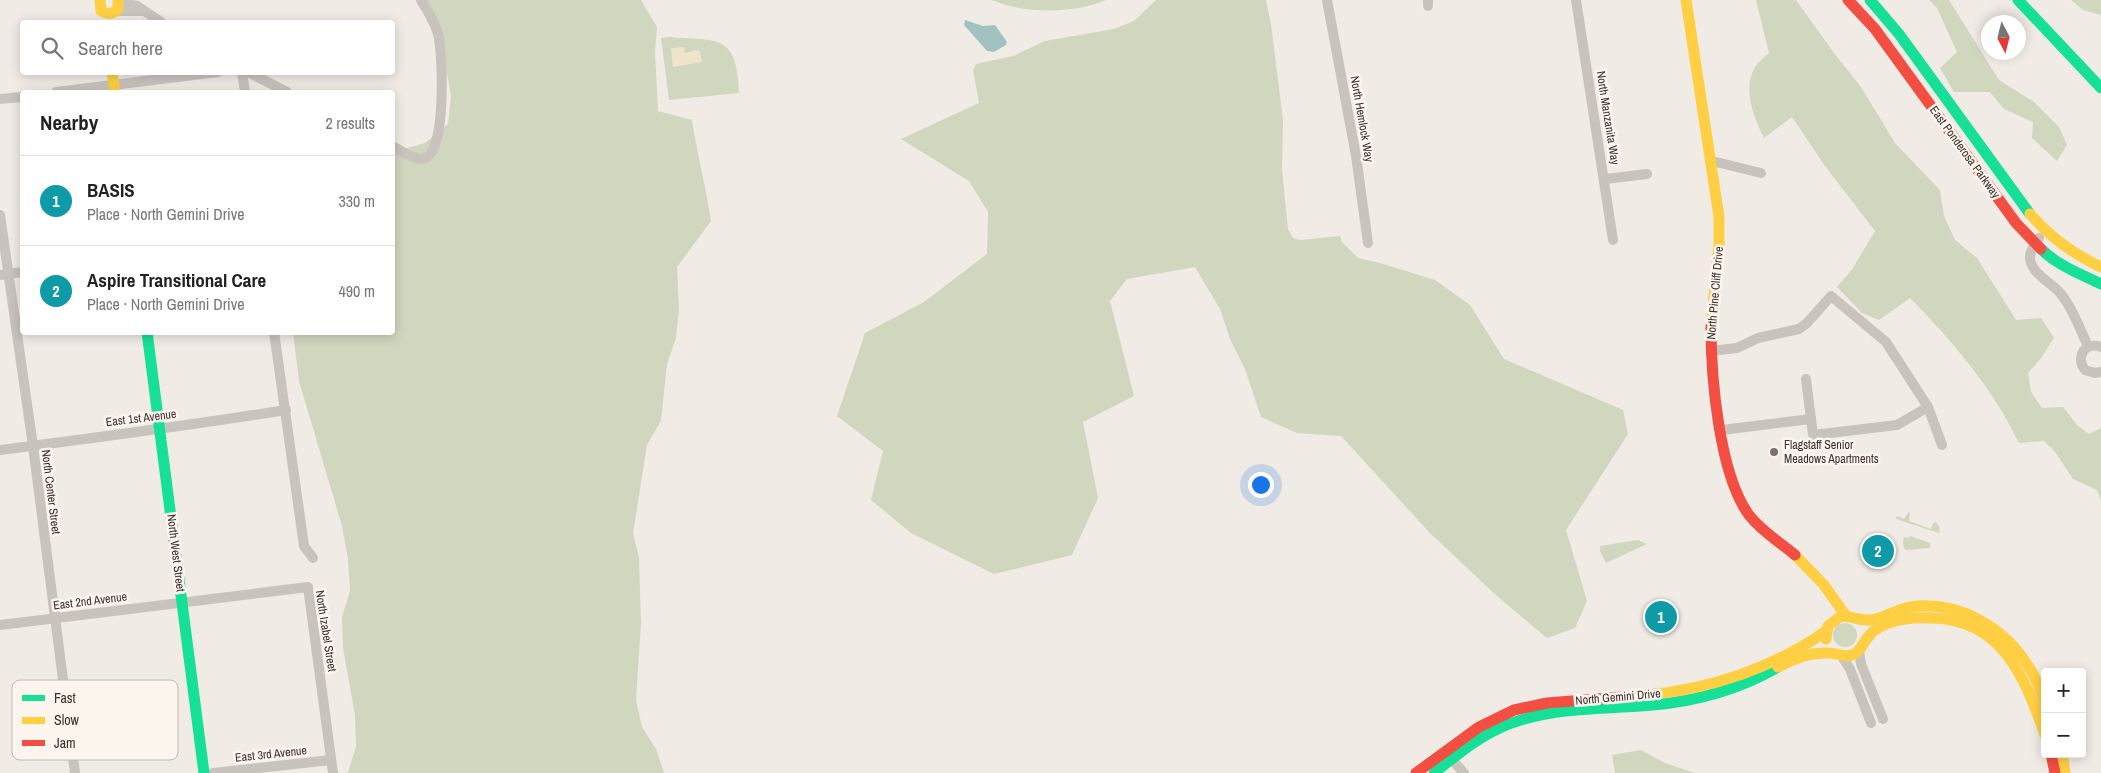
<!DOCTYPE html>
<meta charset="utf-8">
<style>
:root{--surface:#fff;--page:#f2f2f2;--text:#222;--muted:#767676;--line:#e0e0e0;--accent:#7a716c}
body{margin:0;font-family:"Archivo Narrow",sans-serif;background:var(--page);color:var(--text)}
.controls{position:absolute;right:15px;bottom:15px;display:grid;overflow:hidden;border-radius:5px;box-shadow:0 2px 12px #0003}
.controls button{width:45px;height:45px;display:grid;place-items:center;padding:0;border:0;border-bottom:1px solid var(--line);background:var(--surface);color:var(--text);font:25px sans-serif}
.compass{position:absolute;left:1981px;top:15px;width:45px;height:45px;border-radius:50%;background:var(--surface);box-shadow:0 2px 12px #0003;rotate:173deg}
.you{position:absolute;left:1260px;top:484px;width:18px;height:18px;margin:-12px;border:4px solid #fff;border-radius:50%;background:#1a73e8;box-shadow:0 0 0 8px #1a73e833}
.badge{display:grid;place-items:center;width:32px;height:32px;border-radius:50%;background:var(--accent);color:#fff;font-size:16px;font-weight:700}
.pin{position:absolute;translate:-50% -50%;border:2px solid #fff;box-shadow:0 1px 5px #0006}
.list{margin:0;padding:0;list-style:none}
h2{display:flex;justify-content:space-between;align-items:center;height:65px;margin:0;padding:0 20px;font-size:21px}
h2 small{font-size:16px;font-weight:400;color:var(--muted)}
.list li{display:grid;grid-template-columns:32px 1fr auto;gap:15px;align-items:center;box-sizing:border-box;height:90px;padding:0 20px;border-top:1px solid var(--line)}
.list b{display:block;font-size:19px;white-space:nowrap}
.list p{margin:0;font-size:16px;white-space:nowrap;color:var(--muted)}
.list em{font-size:16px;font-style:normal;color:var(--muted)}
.icon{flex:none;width:28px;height:28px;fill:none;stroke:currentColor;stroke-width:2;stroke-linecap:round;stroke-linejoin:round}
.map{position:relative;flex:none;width:2101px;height:773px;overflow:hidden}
.search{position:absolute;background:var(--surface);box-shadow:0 2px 12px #0003;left:20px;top:20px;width:375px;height:55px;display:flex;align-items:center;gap:12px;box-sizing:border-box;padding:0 18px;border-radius:5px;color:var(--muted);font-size:19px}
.panel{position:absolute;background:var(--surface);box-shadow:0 2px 12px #0003;left:20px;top:90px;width:375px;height:245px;border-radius:5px}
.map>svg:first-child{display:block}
</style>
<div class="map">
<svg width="2101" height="773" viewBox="0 0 2101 773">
<rect width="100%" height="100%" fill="#f0ebe5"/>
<g fill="#d1d6bf">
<path d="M 418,0 L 641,0 L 657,27 L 655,52 L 658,111 L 692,120 C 697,154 706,187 711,221 L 677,267 L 679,309 L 676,338 L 667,364 L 661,421 L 647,445 L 633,533 L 639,557 L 641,624 L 636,700 L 642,727 L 656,749 L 664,773 L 348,773 L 356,746 L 355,715 L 343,648 L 342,617 L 350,591 L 348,559 L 342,526 L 299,381 L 293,333 L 392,332 L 393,152 L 425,143 L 448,124 L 451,96 L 445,62 Z"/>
<path d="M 992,0 L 1106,0 C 1073,14 1025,14 992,0 Z"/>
<path d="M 1156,0 L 1266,0 L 1271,24 L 1283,120 L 1282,170 L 1288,229 L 1293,238 L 1300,240 L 1340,236 L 1342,242 L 1358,258 L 1380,263 L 1435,280 L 1470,305 L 1504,359 L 1623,410 L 1628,434 L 1566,530 L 1587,601 L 1575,628 L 1547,638 L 1498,597 L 1430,533 L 1341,436 L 1297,433 L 1261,417 L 1245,369 L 1230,339 L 1220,309 L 1195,267 L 1127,279 L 1110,301 L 1134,396 L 1083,422 L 1098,498 L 1072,555 L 994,574 L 911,533 L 871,500 L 883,451 L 837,416 L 865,333 L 924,302 L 987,254 L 988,212 L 969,181 L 901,139 L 979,103 L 973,70 L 976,64 L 1013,56 L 1045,41 L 1114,29 L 1134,21 Z"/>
<path d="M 1756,0 L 1796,0 L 1834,53 L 1861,87 L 1895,143 L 1940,190 L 1944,216 L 1955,240 L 1977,258 L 2016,320 L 2041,318 L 2054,338 L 2041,358 L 2028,373 L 2031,392 L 2042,408 L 2063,407 L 2078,426 L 2089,434 L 2101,428 L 2101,500 L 2097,490 L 2073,479 L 2056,453 L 2044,441 L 2019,443 C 1992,387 1953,342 1910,298 L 1879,320 L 1862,313 L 1837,287 L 1853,268 L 1875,231 L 1825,166 L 1792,117 L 1764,138 C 1754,117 1742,90 1755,67 C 1758,62 1765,57 1769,53 Z"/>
<path d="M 1929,0 L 1949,0 L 1999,80 L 2034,102 L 2059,127 L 2067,145 L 2057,161 L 2032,138 L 2033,122 L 2004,109 L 1990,92 L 1954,92 L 1940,68 L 1957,52 L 1937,8 Z"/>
<path d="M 2071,0 L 2101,0 L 2101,15 L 2083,10 Z"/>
<path d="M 669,37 C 718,41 737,33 739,93 L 669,100 L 661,38 Z"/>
<path d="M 1909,512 L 1910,513 L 1909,521 L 1931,529 L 1933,523 L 1936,522 L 1940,528 L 1939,533 L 1896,519 L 1897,516 L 1904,519 Z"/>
<path d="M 1910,536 L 1930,543 L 1930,548 L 1906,550 C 1902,546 1903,542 1904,537 L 1909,538 Z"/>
<path d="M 1638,540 L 1647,544 L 1606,563 L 1600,551 L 1600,546 Z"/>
<circle cx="1845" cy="635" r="12"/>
<path d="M 1641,750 L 1665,763 L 1695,773 L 1615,773 L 1612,755 Z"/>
</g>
<path fill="#efe3cc" d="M 684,47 L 685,53 L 696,50 L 700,51 L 702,62 L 673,67 L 671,48 Z"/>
<path fill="#a1c2c1" d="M 965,20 L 983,26 L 995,25 L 1007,42 L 1006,45 L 994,52 L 987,51 L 964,25 Z"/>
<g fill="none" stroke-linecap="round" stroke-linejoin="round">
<g stroke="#c9c3be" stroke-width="10">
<path d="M 1327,0 L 1356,156 L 1368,243"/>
<path d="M 1428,0 L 1428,6"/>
<path d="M 1576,0 L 1613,240"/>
<path d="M 119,2 L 137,6 L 161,22"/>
<path d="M 116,11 L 142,11"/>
<path d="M 242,72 L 245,92"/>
<path d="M 248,72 L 287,92"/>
<path d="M 56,92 L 218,72"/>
<path d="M 0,99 L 22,97"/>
<path d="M 392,146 C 402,151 417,163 427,157 C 446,146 443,54 438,34 C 435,21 427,11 421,0"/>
<path d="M 1712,161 L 1761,173"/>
<path d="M 1605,179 L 1647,174"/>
<path d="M 0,215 L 33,446 L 75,773"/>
<path d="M 2039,238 C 2035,244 2029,252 2030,259 C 2032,274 2052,283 2061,294 C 2073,309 2080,329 2088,346"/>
<path d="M 0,275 L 22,272"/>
<path d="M 274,332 L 304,546 L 313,558"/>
<path d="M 2101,347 C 2085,341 2075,357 2085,370 L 2095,373 L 2101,372"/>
<path d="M 1711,351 L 1737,348 L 1758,338 L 1799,329 L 1807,323 L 1831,296 L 1886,342 L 1928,407 L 1942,445"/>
<path d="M 1806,379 L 1811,419"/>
<path d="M 1722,430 L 1811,419 L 1813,435 L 1897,425 L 1928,407"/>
<path d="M 0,450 C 95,438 191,425 286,410"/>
<path d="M 0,625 L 308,587 L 333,773"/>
<path d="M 1859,651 L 1861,664 L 1883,719"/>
<path d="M 1841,655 L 1850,669 L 1871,723"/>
<path d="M 1447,754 L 1464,773"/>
<path d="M 213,773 L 331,760"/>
</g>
<g stroke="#16e098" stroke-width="11">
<path d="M 1870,0 L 1899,34 L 2030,214"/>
<path d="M 2018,0 L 2101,88"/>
<path d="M 2041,249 C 2057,265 2080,274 2101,284"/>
<path d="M 147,332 L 204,773"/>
<path d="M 1434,773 C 1460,752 1488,729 1521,720 C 1564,707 1608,709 1653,705 C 1697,701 1740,689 1778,667"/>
</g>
<g stroke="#ffcf43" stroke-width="11">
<path d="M 100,0 L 101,11 C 108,14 112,15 118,9 L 118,0"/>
<path d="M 1686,0 L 1719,217 L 1719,244 L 1711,327"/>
<path d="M 112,72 L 115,92"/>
<path d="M 2030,214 C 2050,237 2073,254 2101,267"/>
<path d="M 1795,555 L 1824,585 L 1846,616"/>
<path d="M 1826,639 L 1828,626 L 1841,616 C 1851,616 1861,621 1871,620 C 1885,618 1897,609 1911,607 C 1959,600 2006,628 2030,669 C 2037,680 2041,692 2045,704"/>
<path d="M 1778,667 C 1794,658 1811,652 1829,653 C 1837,653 1844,658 1852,655 C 1861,652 1863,642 1869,636 C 1873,630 1881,626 1888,623 C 1902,618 1918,617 1933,618 C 2003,620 2025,678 2045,735"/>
<path d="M 1647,695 C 1710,689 1774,668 1826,631"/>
<path d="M 2062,754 L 2065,773"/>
</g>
<g stroke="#f24e42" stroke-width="11">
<path d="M 1848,0 L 1875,29 L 2016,223 L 2041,249"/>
<path d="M 1711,327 C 1711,377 1719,474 1749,515 C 1762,532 1780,542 1795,555"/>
<path d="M 2051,754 L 2055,773"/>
<path d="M 1416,773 L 1479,727 L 1514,710 L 1547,703 L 1647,695"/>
</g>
</g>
<circle fill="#7a716c" stroke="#fbf5ee" stroke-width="2" cx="1774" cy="452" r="5"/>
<g text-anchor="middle" stroke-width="5" stroke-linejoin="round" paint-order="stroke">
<g font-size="12" fill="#3b302b" stroke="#fbf5ee">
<text transform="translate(1608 118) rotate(81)" y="4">North Manzanita Way</text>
<text transform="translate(1362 119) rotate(80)" y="4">North Hemlock Way</text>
<text transform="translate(1965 152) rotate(54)" y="4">East Ponderosa Parkway</text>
<text transform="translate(1715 293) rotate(-85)" y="4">North Pine Cliff Drive</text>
<text transform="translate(141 418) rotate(-7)" y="4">East 1st Avenue</text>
<text transform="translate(51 492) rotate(83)" y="4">North Center Street</text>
<text transform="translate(176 553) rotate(83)" y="4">North West Street</text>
<text transform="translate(90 601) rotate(-7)" y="4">East 2nd Avenue</text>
<text transform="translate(326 631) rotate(81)" y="4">North Izabel Street</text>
<text transform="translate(1618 697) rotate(-5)" y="4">North Gemini Drive</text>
<text transform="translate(271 754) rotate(-6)" y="4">East 3rd Avenue</text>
</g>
<g font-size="12" fill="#3b302b" stroke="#fbf5ee" text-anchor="start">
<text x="1784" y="449">Flagstaff Senior<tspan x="1784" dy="14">Meadows Apartments</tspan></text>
</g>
</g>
<rect x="12" y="680" width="166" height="80" rx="8" fill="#fbf5ee" stroke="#c1bab4" stroke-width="1"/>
<rect x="22" y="695" width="23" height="6" fill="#16e098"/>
<rect x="22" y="717" width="23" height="7" fill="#ffcf43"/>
<rect x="22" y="740" width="23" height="6" fill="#f24e42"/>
<g font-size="14" fill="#3b302b">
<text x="54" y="703">Fast</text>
<text x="54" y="725">Slow</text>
<text x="54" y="748">Jam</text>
</g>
</svg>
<div class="controls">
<button>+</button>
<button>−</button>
</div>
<svg class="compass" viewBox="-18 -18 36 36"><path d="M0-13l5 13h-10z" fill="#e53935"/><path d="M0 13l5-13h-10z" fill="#767676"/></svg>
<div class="you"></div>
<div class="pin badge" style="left:1661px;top:617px;background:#0f9aa8">1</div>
<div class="pin badge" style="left:1878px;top:551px;background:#0f9aa8">2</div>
<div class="search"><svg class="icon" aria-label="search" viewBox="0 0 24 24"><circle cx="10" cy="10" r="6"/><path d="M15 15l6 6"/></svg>Search here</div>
<section class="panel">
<h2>Nearby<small>2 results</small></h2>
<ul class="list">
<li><span class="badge" style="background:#0f9aa8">1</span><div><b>BASIS</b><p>Place · North Gemini Drive</p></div><em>330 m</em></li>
<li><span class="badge" style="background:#0f9aa8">2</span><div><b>Aspire Transitional Care</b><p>Place · North Gemini Drive</p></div><em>490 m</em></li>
</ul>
</section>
</div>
